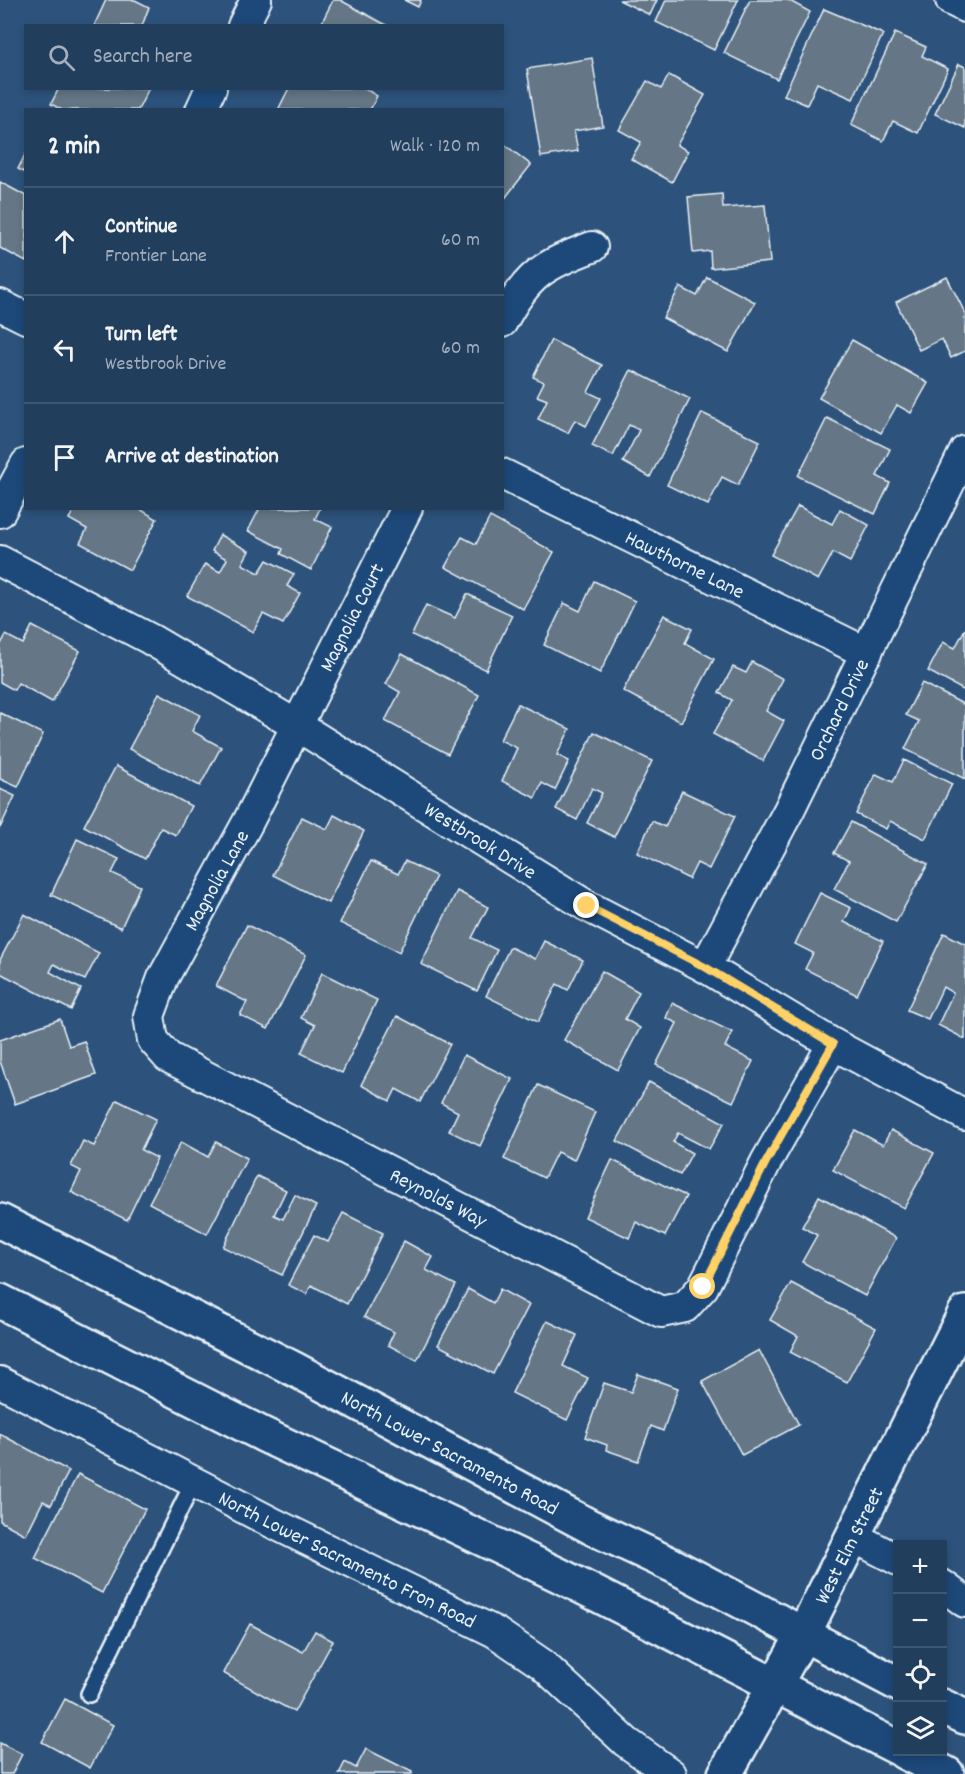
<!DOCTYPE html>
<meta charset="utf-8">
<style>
:root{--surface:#223e5d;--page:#2a4563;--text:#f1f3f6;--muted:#a2aebc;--line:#3f5772}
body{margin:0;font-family:Dekko,sans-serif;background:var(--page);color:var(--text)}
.controls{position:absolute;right:18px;bottom:18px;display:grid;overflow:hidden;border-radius:0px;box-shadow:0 3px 9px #0003}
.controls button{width:54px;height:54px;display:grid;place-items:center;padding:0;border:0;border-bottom:2px solid var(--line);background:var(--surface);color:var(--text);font:30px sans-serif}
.stop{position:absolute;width:18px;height:18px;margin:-14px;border:4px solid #ffd166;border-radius:50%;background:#fff}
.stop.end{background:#ffd166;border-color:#fff;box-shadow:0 2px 6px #0008}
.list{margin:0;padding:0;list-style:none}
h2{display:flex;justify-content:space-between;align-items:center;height:78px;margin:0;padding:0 24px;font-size:26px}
h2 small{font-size:20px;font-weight:400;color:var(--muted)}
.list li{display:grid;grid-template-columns:39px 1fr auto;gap:18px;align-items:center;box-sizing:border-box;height:108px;padding:0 24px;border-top:2px solid var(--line)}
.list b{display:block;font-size:22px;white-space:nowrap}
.list p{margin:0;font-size:20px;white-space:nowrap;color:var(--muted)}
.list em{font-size:20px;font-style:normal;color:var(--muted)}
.icon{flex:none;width:33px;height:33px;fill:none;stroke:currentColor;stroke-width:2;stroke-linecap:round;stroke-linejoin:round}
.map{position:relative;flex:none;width:965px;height:1774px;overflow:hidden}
.search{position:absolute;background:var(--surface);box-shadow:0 3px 9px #0003;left:24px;top:24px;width:480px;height:66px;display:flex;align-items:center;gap:15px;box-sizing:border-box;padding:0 21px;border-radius:0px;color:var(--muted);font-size:22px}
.panel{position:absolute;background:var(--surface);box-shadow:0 3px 9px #0003;left:24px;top:108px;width:480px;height:402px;border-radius:0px}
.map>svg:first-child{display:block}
</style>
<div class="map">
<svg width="965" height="1774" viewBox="0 0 965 1774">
<rect width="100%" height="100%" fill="#2d537c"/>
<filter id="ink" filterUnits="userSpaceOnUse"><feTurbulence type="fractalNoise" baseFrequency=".0167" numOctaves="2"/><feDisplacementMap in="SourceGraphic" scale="12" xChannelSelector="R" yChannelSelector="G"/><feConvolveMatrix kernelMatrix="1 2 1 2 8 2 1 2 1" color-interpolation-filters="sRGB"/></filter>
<g filter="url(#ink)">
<g fill="#657786" stroke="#e8f1f8" stroke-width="1.5">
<path d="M 106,0 L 135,0 L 149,7 L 142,26 L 94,26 Z"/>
<path d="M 333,0 L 340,0 L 388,26 L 320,26 Z"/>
<path d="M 404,0 L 421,0 L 418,7 Z"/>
<path d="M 619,0 L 657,0 L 650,15 Z"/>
<path d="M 666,0 L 738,0 L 714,50 L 656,22 Z"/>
<path d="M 750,0 L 788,0 L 810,12 L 777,79 L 724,53 Z"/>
<path d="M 824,9 L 883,34 L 853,99 L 817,83 L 807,105 L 784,95 Z"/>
<path d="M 895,33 L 926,47 L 922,56 L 948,69 L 918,133 L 893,121 L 883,141 L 851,125 Z"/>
<path d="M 592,58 L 603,126 L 574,131 L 578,151 L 541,157 L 527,69 Z"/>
<path d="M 959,64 L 965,67 L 965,128 L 935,114 Z"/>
<path d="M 669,75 L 705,95 L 677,145 L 688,151 L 672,182 L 631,159 L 641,142 L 619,130 L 647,81 L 661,89 Z"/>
<path d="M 59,88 L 149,88 L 138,110 L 62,110 L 51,104 Z"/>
<path d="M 289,88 L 364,88 L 377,96 L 370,110 L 278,110 Z"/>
<path d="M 504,144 L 531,165 L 502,202 L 502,146 Z"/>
<path d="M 26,153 L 26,173 L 18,169 Z"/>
<path d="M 0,182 L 26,196 L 26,262 L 0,248 Z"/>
<path d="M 722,194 L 723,208 L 765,205 L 770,262 L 711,268 L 710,251 L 693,253 L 688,197 Z"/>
<path d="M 707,277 L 755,302 L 728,352 L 663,318 L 680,287 L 697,296 Z"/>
<path d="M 947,277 L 965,313 L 965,351 L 951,358 L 942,339 L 919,350 L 896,302 Z"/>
<path d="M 551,340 L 602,365 L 588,392 L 601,398 L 586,426 L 575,420 L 568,433 L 538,419 L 547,400 L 537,396 L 544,382 L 533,377 Z"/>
<path d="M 852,340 L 928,383 L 911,413 L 897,405 L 881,433 L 819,398 Z"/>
<path d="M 631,370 L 690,399 L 650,477 L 623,462 L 639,430 L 629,425 L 613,456 L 592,446 Z"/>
<path d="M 702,413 L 760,441 L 738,485 L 722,477 L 708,505 L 667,485 Z"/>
<path d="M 827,418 L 890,449 L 877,476 L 890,483 L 875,514 L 798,476 Z"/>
<path d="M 798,506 L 832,524 L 840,509 L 869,525 L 850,562 L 833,553 L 818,580 L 771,555 Z"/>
<path d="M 75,508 L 138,508 L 157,519 L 130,570 L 80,543 L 87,529 L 69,519 Z"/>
<path d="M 260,508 L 320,508 L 315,519 L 332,527 L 311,570 L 281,554 L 283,549 L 248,531 Z"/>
<path d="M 490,517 L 554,552 L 523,609 L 445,567 L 462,537 L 476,544 Z"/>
<path d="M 220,535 L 249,551 L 242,564 L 259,573 L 267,560 L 294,574 L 287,586 L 300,593 L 283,624 L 263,614 L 253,632 L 187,596 L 205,564 L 220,572 L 227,559 L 212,551 Z"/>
<path d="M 594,581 L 635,601 L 600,673 L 544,645 L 564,603 L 580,611 Z"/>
<path d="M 467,594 L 512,615 L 486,670 L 412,635 L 426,605 L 455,618 Z"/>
<path d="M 664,615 L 692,629 L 685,643 L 714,659 L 681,722 L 623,691 Z"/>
<path d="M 32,626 L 80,651 L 52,702 L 18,683 L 14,690 L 0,682 L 0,646 L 6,635 L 23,644 Z"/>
<path d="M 965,629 L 965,691 L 928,671 L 943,642 L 955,648 Z"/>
<path d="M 402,654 L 479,695 L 448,754 L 385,721 L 400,692 L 386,684 Z"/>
<path d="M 752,662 L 783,679 L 766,711 L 784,721 L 763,761 L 713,734 L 732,700 L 719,693 L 733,667 L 746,673 Z"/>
<path d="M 922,683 L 965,705 L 965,779 L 905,749 L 919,721 L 906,715 Z"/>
<path d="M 159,693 L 200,715 L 192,731 L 221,747 L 200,786 L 129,749 Z"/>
<path d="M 518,704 L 570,729 L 557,755 L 569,761 L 555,790 L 542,783 L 535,798 L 502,781 L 517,748 L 500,740 Z"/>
<path d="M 0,713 L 43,734 L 18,787 L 0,779 Z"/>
<path d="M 594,732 L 652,761 L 614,837 L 587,823 L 602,793 L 592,788 L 577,820 L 556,809 Z"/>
<path d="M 904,760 L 952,784 L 925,839 L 890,821 L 886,829 L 856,814 L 876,774 L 893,782 Z"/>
<path d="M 116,766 L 191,806 L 176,835 L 161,828 L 145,859 L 84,826 Z"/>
<path d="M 0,789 L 15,796 L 0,828 Z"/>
<path d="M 682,791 L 735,816 L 709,869 L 697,863 L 689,879 L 637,853 L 652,821 L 665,827 Z"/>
<path d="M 334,815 L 364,831 L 328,903 L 273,875 L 302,817 L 327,829 Z"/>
<path d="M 851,822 L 928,864 L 896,922 L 834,889 L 849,861 L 834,853 Z"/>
<path d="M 77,839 L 119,859 L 112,873 L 140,886 L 121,928 L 51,895 Z"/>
<path d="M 371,861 L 398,874 L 405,861 L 436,876 L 399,952 L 340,923 Z"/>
<path d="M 457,891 L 488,907 L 472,938 L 497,950 L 477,991 L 421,964 Z"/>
<path d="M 820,893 L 851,908 L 844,922 L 883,941 L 857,995 L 805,969 L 813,953 L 795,944 Z"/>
<path d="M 24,914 L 99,953 L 85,980 L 54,964 L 50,972 L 81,989 L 71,1010 L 0,973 L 0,960 Z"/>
<path d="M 247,925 L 306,955 L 268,1029 L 240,1015 L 247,1002 L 216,986 Z"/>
<path d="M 944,933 L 965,944 L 965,1039 L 938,1025 L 953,993 L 943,987 L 928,1019 L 907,1010 Z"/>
<path d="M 544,941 L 583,960 L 568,990 L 557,984 L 538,1022 L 486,996 L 510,947 L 535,959 Z"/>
<path d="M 602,971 L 639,992 L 625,1019 L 640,1028 L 618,1070 L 564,1040 Z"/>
<path d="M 322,973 L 377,1000 L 342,1073 L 301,1053 L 315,1025 L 301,1018 Z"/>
<path d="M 672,1003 L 732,1032 L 725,1047 L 753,1061 L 733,1102 L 656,1065 L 677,1023 L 666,1018 Z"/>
<path d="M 397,1016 L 450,1044 L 420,1102 L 396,1089 L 390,1101 L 361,1085 Z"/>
<path d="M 60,1019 L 69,1046 L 84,1041 L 96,1075 L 15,1104 L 0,1061 L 0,1040 Z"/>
<path d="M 464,1055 L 512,1079 L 480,1146 L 449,1131 L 458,1112 L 441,1103 Z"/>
<path d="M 649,1082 L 724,1123 L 709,1149 L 678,1133 L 673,1142 L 692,1153 L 680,1175 L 617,1141 Z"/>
<path d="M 538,1085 L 595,1112 L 574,1160 L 557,1152 L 544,1178 L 504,1159 Z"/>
<path d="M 117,1100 L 156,1119 L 141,1150 L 157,1158 L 127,1220 L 71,1192 L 81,1171 L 71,1166 L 83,1141 L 94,1146 Z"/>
<path d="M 855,1130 L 883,1145 L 891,1130 L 934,1153 L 904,1208 L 833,1170 Z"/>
<path d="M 181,1142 L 208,1157 L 216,1142 L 247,1158 L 207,1234 L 149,1203 Z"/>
<path d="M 612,1160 L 686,1196 L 665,1236 L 636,1222 L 629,1238 L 585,1217 Z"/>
<path d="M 257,1176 L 286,1190 L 274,1215 L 283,1219 L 295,1195 L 316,1206 L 282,1275 L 223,1247 Z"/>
<path d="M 819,1196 L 896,1238 L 865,1296 L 802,1262 L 817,1235 L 802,1227 Z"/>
<path d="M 343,1213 L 383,1233 L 347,1304 L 311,1285 L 307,1294 L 288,1285 L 314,1235 L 328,1242 Z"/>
<path d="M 404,1241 L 433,1257 L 426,1270 L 456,1285 L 417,1360 L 388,1345 L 394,1332 L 364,1317 Z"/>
<path d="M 791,1283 L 876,1328 L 847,1382 L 790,1352 L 798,1336 L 770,1320 Z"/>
<path d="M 468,1289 L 493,1303 L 500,1289 L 529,1305 L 493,1374 L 438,1345 Z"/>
<path d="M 547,1321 L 577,1335 L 563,1366 L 588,1378 L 567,1420 L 512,1393 Z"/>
<path d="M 759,1350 L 799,1425 L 742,1455 L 702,1381 Z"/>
<path d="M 638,1374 L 678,1388 L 663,1431 L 651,1426 L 638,1461 L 606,1450 L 607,1445 L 585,1437 L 604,1383 L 631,1392 Z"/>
<path d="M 0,1434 L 69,1471 L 51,1505 L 43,1501 L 26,1535 L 0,1521 Z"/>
<path d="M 78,1474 L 145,1509 L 102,1593 L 35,1558 Z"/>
<path d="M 250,1624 L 303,1652 L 315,1631 L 333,1641 L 294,1712 L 223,1673 Z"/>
<path d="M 65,1699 L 113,1725 L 90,1768 L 42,1742 Z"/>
<path d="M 0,1743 L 22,1754 L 12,1774 L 0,1774 Z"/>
<path d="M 366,1749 L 412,1772 L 412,1774 L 339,1774 L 345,1762 L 356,1768 Z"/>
</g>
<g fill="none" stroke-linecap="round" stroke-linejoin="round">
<g stroke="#e8f1f8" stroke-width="20">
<path id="lane" d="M 89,1694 L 194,1481"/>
</g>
<g stroke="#e8f1f8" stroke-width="34">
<g id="street">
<path d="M 951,0 L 965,7"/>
<path d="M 243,26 L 256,0"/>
<path d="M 201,110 L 211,88"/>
<path d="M 0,305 L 26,318"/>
<path d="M 502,322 C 527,275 543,265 592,247"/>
<path id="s1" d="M 502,474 L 867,653"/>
<path id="s2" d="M 407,508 L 248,822 L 163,978 L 149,1016 L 153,1040 L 168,1057 L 661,1312 L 685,1307 L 703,1287 L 766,1162 L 833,1044"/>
<path d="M 0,512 L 26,464"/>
<path id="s3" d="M 0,561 L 150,639 L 296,725 L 587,906 L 705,967 L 833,1044 L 965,1115"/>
<path id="s4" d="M 705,967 L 789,810 L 965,451"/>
<path id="s5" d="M 0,1382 L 273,1523 L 495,1632 L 542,1664 L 626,1742 L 671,1774"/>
<path d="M 852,1536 L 898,1560"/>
<path d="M 942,1585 L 965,1602"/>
</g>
</g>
<g stroke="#e8f1f8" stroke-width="38">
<g id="secondary">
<path id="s6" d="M 0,1221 L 296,1370 L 591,1527 L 672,1565 L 898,1684"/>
<path d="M 0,1301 L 264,1435 L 561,1576 L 898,1748"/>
<path d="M 942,1706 L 965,1717"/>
<path d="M 904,1752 L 947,1774"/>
<path id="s7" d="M 725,1774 L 803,1635 L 965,1313"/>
</g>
</g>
<use href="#lane" stroke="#1f4a7a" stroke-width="15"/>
<use href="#street" stroke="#1f4a7a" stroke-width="30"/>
<use href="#secondary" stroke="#1f4a7a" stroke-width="33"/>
</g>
</g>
<g fill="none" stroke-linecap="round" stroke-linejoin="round" filter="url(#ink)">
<path stroke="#ffd166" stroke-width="8" d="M 587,906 L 705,967 L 833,1044 L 766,1162 L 703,1287"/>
</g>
<g text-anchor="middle" stroke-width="4.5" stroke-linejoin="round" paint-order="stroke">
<g font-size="21" fill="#e8f1f8" stroke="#1f4a7a">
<text dy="7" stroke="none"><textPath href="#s1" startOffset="204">Hawthorne Lane</textPath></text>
<text transform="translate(351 617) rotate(-63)" y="7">Magnolia Court</text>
<text dy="7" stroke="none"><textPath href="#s4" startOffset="290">Orchard Drive</textPath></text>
<text dy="7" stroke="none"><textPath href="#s3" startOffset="556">Westbrook Drive</textPath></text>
<text transform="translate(216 880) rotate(-61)" y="7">Magnolia Lane</text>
<text dy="7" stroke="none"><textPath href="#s2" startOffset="922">Reynolds Way</textPath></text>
<text dy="7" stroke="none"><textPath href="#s6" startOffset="506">North Lower Sacramento Road</textPath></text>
<text dy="7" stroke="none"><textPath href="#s7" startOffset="260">West Elm Street</textPath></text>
<text dy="7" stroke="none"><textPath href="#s5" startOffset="390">North Lower Sacramento Fron Road</textPath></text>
</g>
</g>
</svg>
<div class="controls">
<button>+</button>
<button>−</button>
<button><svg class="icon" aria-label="locate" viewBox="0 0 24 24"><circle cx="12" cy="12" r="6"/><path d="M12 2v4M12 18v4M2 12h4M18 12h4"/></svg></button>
<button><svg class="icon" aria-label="layers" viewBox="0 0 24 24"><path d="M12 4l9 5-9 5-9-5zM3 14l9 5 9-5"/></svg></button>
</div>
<div class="stop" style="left:703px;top:1287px"></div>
<div class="stop end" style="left:587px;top:906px"></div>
<div class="search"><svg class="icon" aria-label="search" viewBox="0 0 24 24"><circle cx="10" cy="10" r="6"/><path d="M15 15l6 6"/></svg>Search here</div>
<section class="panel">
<h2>2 min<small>Walk · 120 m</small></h2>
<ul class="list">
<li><svg class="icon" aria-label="ahead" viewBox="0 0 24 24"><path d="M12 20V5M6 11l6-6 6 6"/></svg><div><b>Continue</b><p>Frontier Lane</p></div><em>60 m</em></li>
<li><svg class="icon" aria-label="left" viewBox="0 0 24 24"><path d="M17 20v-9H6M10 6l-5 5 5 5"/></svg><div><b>Turn left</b><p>Westbrook Drive</p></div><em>60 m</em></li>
<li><svg class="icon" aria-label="arrive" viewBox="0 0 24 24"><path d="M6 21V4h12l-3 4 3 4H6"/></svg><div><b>Arrive at destination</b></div></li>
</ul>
</section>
</div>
